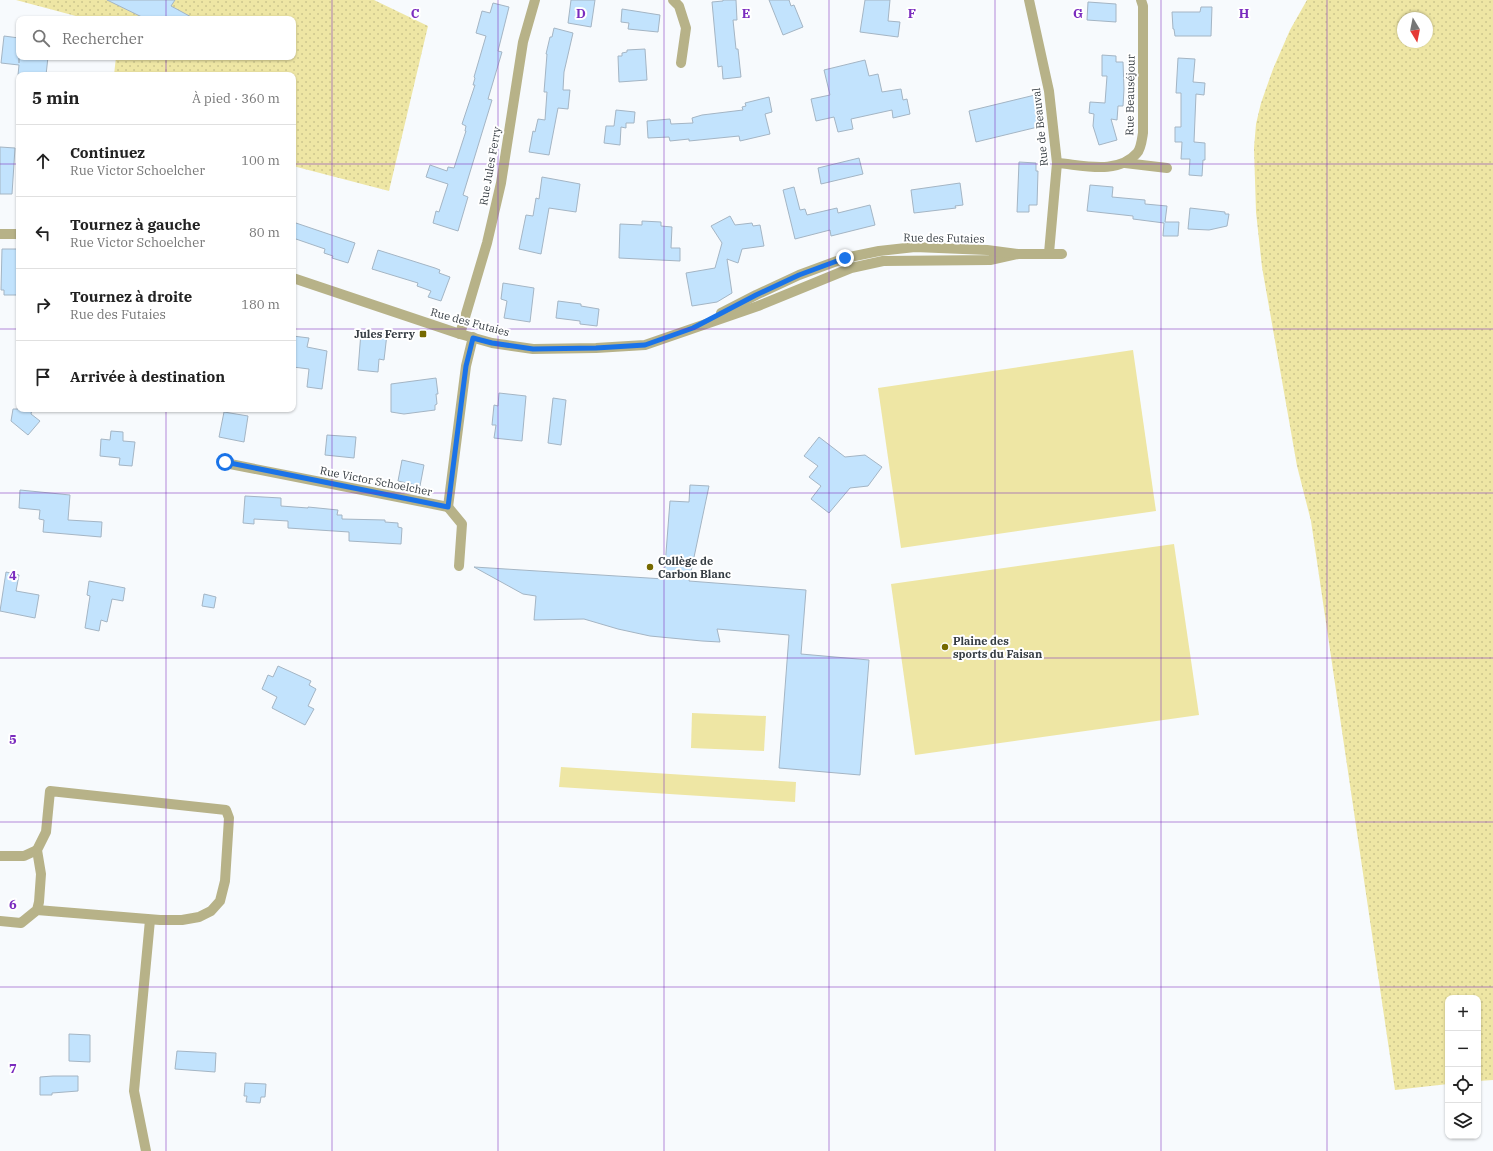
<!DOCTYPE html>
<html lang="fr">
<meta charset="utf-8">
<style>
:root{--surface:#fff;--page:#f2f2f2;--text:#222;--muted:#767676;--line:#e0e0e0}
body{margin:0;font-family:"IBM Plex Serif",serif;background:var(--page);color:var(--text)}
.controls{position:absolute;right:12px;bottom:12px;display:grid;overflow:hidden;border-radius:8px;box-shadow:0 1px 3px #0004}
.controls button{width:36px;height:36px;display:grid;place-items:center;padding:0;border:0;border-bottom:1px solid var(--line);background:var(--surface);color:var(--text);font:20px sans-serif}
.compass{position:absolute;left:1397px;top:12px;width:36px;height:36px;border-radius:50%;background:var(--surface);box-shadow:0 1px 3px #0004;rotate:170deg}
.stop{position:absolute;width:12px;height:12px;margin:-9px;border:3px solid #1a73e8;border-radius:50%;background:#fff}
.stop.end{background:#1a73e8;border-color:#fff;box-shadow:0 1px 4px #0008}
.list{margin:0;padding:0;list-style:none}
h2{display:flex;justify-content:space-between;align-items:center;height:52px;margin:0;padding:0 16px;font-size:17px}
h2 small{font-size:13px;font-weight:400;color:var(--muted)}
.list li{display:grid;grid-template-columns:26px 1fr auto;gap:12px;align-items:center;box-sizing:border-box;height:72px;padding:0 16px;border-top:1px solid var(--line)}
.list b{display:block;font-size:15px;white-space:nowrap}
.list p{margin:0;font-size:13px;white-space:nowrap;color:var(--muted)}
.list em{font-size:13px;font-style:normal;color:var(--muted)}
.icon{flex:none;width:22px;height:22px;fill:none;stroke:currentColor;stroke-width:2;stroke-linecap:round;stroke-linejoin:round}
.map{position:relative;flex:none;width:1493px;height:1151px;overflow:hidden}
.search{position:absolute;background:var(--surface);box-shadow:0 1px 3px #0004;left:16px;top:16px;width:280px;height:44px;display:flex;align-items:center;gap:10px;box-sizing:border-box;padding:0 14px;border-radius:8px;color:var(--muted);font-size:15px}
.panel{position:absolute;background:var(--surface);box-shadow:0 1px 3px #0004;left:16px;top:72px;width:280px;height:340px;border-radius:8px}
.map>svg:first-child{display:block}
</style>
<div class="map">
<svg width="1493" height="1151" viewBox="0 0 1493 1151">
<defs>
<pattern id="park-dots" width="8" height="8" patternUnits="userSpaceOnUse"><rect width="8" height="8" fill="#eee6a4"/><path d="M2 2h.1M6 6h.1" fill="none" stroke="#cdc68e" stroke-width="1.8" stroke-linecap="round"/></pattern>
</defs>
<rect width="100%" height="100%" fill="#f7fafd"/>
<g fill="url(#park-dots)" fill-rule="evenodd">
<path d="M 16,0 L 374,0 L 428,26 L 389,191 L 293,166 L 293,75 L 114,75 L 116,57 L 293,57 L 293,19 L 87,19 Z"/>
<path d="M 1307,0 L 1493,0 L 1493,1080 L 1478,1081 L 1478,998 L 1448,998 L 1448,1084 L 1395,1090 L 1311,521 L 1297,466 L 1262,267 L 1256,212 L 1254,148 L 1256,124 L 1261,103 L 1273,69 L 1290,30 ZM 1403,18 L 1427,18 L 1427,42 L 1403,42 Z"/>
</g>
<g fill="#eee6a4">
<path d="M 1133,350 L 1156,511 L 901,548 L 878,388 Z"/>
<path d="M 1174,544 L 1199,715 L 915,755 L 891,584 Z"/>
<path d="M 692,713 L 766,716 L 764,751 L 691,748 Z"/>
<path d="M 561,767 L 796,782 L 795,802 L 559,787 Z"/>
</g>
<g fill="#c2e3fd" stroke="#a4b5c4">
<path d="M 107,0 L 175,0 L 171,6 L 195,19 L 146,19 Z"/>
<path d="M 571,0 L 595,0 L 591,27 L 568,23 Z"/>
<path d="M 723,0 L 736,0 L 737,20 L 733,20 L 736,49 L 738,49 L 741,77 L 723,79 L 722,66 L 718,67 L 712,2 L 723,1 Z"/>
<path d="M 769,0 L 789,0 L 791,6 L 794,5 L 803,27 L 783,35 Z"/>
<path d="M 865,0 L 890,0 L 888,21 L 900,22 L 898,37 L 860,32 Z"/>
<path d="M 1088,2 L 1116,4 L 1116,22 L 1087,20 Z"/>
<path d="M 493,3 L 509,7 L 498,51 L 502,52 L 488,99 L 492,100 L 463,195 L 468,197 L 458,231 L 433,223 L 436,211 L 439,212 L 448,184 L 426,177 L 430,165 L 447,171 L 448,167 L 454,168 L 466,131 L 465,131 L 466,126 L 462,124 L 475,85 L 473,85 L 475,78 L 474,77 L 486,36 L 476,33 L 482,11 L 490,13 Z"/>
<path d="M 1201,7 L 1212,7 L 1211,36 L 1175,36 L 1174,29 L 1173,29 L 1172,12 L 1200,12 Z"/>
<path d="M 622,9 L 660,15 L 658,32 L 628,29 L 629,23 L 621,22 Z"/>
<path d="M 554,28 L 573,33 L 564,72 L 563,90 L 570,90 L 568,109 L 558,108 L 549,155 L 529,152 L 533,131 L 535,132 L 538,119 L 545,120 L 547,92 L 544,92 L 547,54 L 546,54 L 550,37 L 552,37 Z"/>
<path d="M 4,36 L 19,38 L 19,63 L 19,57 L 48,57 L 46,75 L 18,75 L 19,65 L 1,63 Z"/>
<path d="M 645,49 L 647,80 L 619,82 L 618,56 L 622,56 L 622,53 L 627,52 L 627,50 Z"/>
<path d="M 1102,55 L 1116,56 L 1116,62 L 1123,62 L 1124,89 L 1123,106 L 1118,106 L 1117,120 L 1111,119 L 1117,140 L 1099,145 L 1093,126 L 1094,114 L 1089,113 L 1090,102 L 1105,103 L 1107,76 L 1102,76 Z"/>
<path d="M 1178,58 L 1195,59 L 1193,82 L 1205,83 L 1204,95 L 1196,94 L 1194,142 L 1205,143 L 1205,160 L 1203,160 L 1202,176 L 1189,175 L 1190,159 L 1181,159 L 1182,142 L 1175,142 L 1175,127 L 1181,127 L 1181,93 L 1176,93 Z"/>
<path d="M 865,60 L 869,76 L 878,74 L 882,92 L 901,89 L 903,100 L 907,99 L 910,114 L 893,118 L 892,110 L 851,119 L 853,129 L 838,132 L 834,117 L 816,121 L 811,99 L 830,95 L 824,70 Z"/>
<path d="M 1035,95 L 1042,126 L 976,142 L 969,111 Z"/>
<path d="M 769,97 L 772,112 L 765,114 L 770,134 L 740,141 L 739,136 L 689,141 L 689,139 L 670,141 L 669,137 L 648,138 L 647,121 L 670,119 L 671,124 L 693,123 L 692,118 L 702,115 L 743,110 L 742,107 L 746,106 L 745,103 Z"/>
<path d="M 616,110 L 635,112 L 634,123 L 626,123 L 626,128 L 621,127 L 620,145 L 604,143 L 606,126 L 614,126 Z"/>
<path d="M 0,147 L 15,148 L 12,194 L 0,194 Z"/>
<path d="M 859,158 L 863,174 L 821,184 L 818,168 Z"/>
<path d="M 1019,162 L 1036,163 L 1036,171 L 1038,171 L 1037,205 L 1029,205 L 1029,212 L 1017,212 Z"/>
<path d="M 542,177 L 580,184 L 576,212 L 549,208 L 541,254 L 519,249 L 526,215 L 533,216 L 536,198 L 539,199 Z"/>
<path d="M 960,183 L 963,205 L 955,206 L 956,208 L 914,213 L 911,190 Z"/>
<path d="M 1090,185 L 1113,187 L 1112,197 L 1145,200 L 1145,204 L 1167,206 L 1165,222 L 1179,222 L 1178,236 L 1163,236 L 1164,223 L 1133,219 L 1133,216 L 1087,211 Z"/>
<path d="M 794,187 L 800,210 L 805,209 L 807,215 L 837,208 L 838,213 L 870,205 L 875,225 L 831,236 L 830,230 L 795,239 L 783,190 Z"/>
<path d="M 1190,208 L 1225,212 L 1225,214 L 1229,214 L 1227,226 L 1209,230 L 1188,229 Z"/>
<path d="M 730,216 L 735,225 L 752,223 L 753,226 L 760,225 L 764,246 L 742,249 L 738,263 L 727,259 L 732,293 L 717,302 L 692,306 L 686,273 L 715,268 L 722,243 L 711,226 Z"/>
<path d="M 642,221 L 661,222 L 661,226 L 672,227 L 671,248 L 680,248 L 680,261 L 619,258 L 620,224 L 642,225 Z"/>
<path d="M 293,222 L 355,243 L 348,263 L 332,258 L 333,256 L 324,253 L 325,249 L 293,238 Z"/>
<path d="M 2,249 L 19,249 L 19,295 L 4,295 L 4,290 L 1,290 Z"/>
<path d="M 378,250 L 435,268 L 440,270 L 439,273 L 450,277 L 441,301 L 428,297 L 431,291 L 417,286 L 418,283 L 372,269 Z"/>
<path d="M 503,283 L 534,288 L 530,322 L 504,318 L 507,301 L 501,299 Z"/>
<path d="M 558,301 L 581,304 L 581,306 L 599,309 L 597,326 L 580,324 L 580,321 L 556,318 Z"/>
<path d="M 361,332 L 387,334 L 384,360 L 379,359 L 378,372 L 358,370 Z"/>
<path d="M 293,336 L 309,338 L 307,347 L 327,351 L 322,389 L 307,387 L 309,369 L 293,367 Z"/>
<path d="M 436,378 L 438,394 L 436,394 L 437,404 L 435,405 L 435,410 L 404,414 L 391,412 L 391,384 Z"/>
<path d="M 499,393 L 526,396 L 522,441 L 494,438 L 496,425 L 492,425 L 494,405 L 498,406 Z"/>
<path d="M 553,398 L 566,400 L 561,445 L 548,443 Z"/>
<path d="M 13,409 L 32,409 L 31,414 L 40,421 L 28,435 L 11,421 Z"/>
<path d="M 224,412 L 248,416 L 244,442 L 219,437 Z"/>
<path d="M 111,431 L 123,432 L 123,441 L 135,442 L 132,466 L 119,465 L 120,458 L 100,456 L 101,439 L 110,440 Z"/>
<path d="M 327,435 L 356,437 L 354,458 L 325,455 Z"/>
<path d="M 819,437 L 845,457 L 865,455 L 882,467 L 868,486 L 850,488 L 829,513 L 811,499 L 821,486 L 809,477 L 818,466 L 804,456 Z"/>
<path d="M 402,460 L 424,465 L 420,486 L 398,481 Z"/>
<path d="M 690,485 L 709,486 L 689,581 L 806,590 L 801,654 L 869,660 L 860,775 L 779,768 L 789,635 L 717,629 L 720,642 L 702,641 L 650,636 L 618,629 L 584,619 L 534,620 L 536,596 L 523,594 L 474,567 L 664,579 L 670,501 L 689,502 Z"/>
<path d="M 20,490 L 70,495 L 68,520 L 102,522 L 101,537 L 43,532 L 44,520 L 39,519 L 40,510 L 19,508 Z"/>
<path d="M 245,496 L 281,498 L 281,506 L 308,508 L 308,507 L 338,510 L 337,515 L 342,515 L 342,519 L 385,520 L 385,522 L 398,523 L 398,527 L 402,528 L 401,544 L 349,541 L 349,532 L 288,528 L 288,521 L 254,519 L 254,524 L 243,523 Z"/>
<path d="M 6,572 L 19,575 L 16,591 L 39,595 L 35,618 L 0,611 Z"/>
<path d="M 89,581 L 125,588 L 123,601 L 112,599 L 107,622 L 101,620 L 99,631 L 85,628 L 90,596 L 87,595 Z"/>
<path d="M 204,594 L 216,597 L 214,608 L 202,606 Z"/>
<path d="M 278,666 L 311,681 L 309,685 L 316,689 L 308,706 L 314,709 L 305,725 L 272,708 L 277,697 L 262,689 L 268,675 L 273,677 Z"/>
<path d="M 69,1034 L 90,1035 L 90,1062 L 69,1061 Z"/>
<path d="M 177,1051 L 216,1053 L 215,1072 L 175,1069 Z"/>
<path d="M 53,1076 L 78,1076 L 78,1091 L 52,1093 L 52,1095 L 40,1095 L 40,1077 Z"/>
<path d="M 245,1083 L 266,1084 L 265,1097 L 261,1097 L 260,1103 L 246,1102 L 247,1096 L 244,1096 Z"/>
</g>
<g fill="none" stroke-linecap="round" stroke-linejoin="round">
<g stroke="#b7b288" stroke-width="10">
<path d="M 673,0 L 679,6 L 686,28 L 681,63"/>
<path d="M 1029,0 L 1049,91 L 1057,163 L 1049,253"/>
<path d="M 1057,163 C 1083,165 1118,175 1137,153 C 1141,149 1142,139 1143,133 L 1143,6 L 1141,0"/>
<path d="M 1125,163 L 1167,168"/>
<path d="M 0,234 L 19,234"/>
<path d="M 293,278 L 460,334 L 492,343 L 533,349 L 596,348 L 645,345 L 758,306 L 851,268 L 883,261 L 990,260 L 1018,254"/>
<path d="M 721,313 L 756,295 L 799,275 L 845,258 L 879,251 L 915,247 L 987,250 L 1018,254 L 1062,254"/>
<path d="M 460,334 L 487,243 L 501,183 L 523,42 L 535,0"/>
<path d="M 225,463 L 448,507 L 466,366 L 473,337"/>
<path d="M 448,507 L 462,524 L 459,566"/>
<path d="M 0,856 L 24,856 L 37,850"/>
<path d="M 0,921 L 21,923 L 37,910 L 39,902 L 41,874 L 37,850 L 46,832 L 50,791 L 226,810 L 229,818 L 225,881 L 220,901 L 211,911 L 199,917 L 182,920 L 160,920 L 37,910"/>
<path d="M 146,1151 L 134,1091 L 150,920"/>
</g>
</g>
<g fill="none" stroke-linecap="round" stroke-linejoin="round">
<path stroke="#1a73e8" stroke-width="5" d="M 225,462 L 448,507 L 466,366 L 473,338 L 492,343 L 533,349 L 596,348 L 645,345 L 693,328 L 756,295 L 799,275 L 845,258"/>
</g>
<path fill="none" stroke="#7b2cbf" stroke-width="1" stroke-opacity="0.55" d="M 166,0 L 166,19M 332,0 L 332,1151M 498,0 L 498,1151M 664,0 L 664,1151M 829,0 L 829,1151M 995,0 L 995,1151M 1161,0 L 1161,1151M 1327,0 L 1327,1151M 166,57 L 166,75M 0,164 L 19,164M 293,164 L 1493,164M 0,329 L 19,329M 293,329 L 1493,329M 166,409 L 166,1151M 0,493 L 1493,493M 0,658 L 1493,658M 0,822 L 1493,822M 0,987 L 1493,987"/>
<g fill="#756900" stroke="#fff" stroke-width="1.5">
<rect x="419" y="330" width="8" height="8" rx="2"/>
<circle cx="650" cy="567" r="4"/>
<circle cx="945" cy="647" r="4"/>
</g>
<g text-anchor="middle" stroke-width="4" stroke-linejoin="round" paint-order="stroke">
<g font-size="11" fill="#363d43" stroke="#fff">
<text transform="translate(1130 95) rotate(-89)" y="4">Rue Beauséjour</text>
<text transform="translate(1040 127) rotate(-96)" y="4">Rue de Beauval</text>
<text transform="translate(490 166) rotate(-80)" y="4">Rue Jules Ferry</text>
<text transform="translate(944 238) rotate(1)" y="4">Rue des Futaies</text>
<text transform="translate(470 322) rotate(15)" y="4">Rue des Futaies</text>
<text transform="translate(376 481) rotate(11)" y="4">Rue Victor Schoelcher</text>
</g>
<g font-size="11" font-weight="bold" fill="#363d43" stroke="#fff" text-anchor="start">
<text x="415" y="338" text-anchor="end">Jules Ferry</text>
<text x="658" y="565">Collège de<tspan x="658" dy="13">Carbon Blanc</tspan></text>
<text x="953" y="645">Plaine des<tspan x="953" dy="13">sports du Faisan</tspan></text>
</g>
</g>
<g font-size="13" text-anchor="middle" font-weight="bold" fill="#7b2cbf" stroke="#fff" stroke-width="4" stroke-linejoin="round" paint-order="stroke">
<text x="415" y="18">C</text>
<text x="581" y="18">D</text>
<text x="746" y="18">E</text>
<text x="912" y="18">F</text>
<text x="1078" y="18">G</text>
<text x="1244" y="18">H</text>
<text x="13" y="580">4</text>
<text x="13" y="744">5</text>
<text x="13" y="909">6</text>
<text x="13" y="1073">7</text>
</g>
</svg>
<div class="controls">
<button>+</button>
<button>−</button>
<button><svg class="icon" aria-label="locate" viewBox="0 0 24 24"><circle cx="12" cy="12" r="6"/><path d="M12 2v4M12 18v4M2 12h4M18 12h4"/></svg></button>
<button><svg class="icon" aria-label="layers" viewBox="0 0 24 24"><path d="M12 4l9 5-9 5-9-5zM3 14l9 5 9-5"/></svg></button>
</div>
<svg class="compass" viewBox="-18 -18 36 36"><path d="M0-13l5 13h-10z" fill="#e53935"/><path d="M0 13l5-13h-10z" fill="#767676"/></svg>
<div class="stop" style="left:225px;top:462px"></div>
<div class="stop end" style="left:845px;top:258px"></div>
<div class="search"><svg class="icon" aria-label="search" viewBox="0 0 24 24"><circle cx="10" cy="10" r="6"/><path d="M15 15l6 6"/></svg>Rechercher</div>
<section class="panel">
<h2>5 min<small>À pied · 360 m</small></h2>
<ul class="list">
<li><svg class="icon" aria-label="ahead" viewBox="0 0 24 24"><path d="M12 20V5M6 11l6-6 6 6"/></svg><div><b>Continuez</b><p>Rue Victor Schoelcher</p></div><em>100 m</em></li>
<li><svg class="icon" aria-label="left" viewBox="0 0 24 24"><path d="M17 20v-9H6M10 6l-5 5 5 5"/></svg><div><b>Tournez à gauche</b><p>Rue Victor Schoelcher</p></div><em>80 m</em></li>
<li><svg class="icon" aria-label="right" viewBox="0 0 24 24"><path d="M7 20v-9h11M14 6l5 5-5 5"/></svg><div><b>Tournez à droite</b><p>Rue des Futaies</p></div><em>180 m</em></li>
<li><svg class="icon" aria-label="arrive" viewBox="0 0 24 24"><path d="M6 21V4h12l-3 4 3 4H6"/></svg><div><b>Arrivée à destination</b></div></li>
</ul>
</section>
</div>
